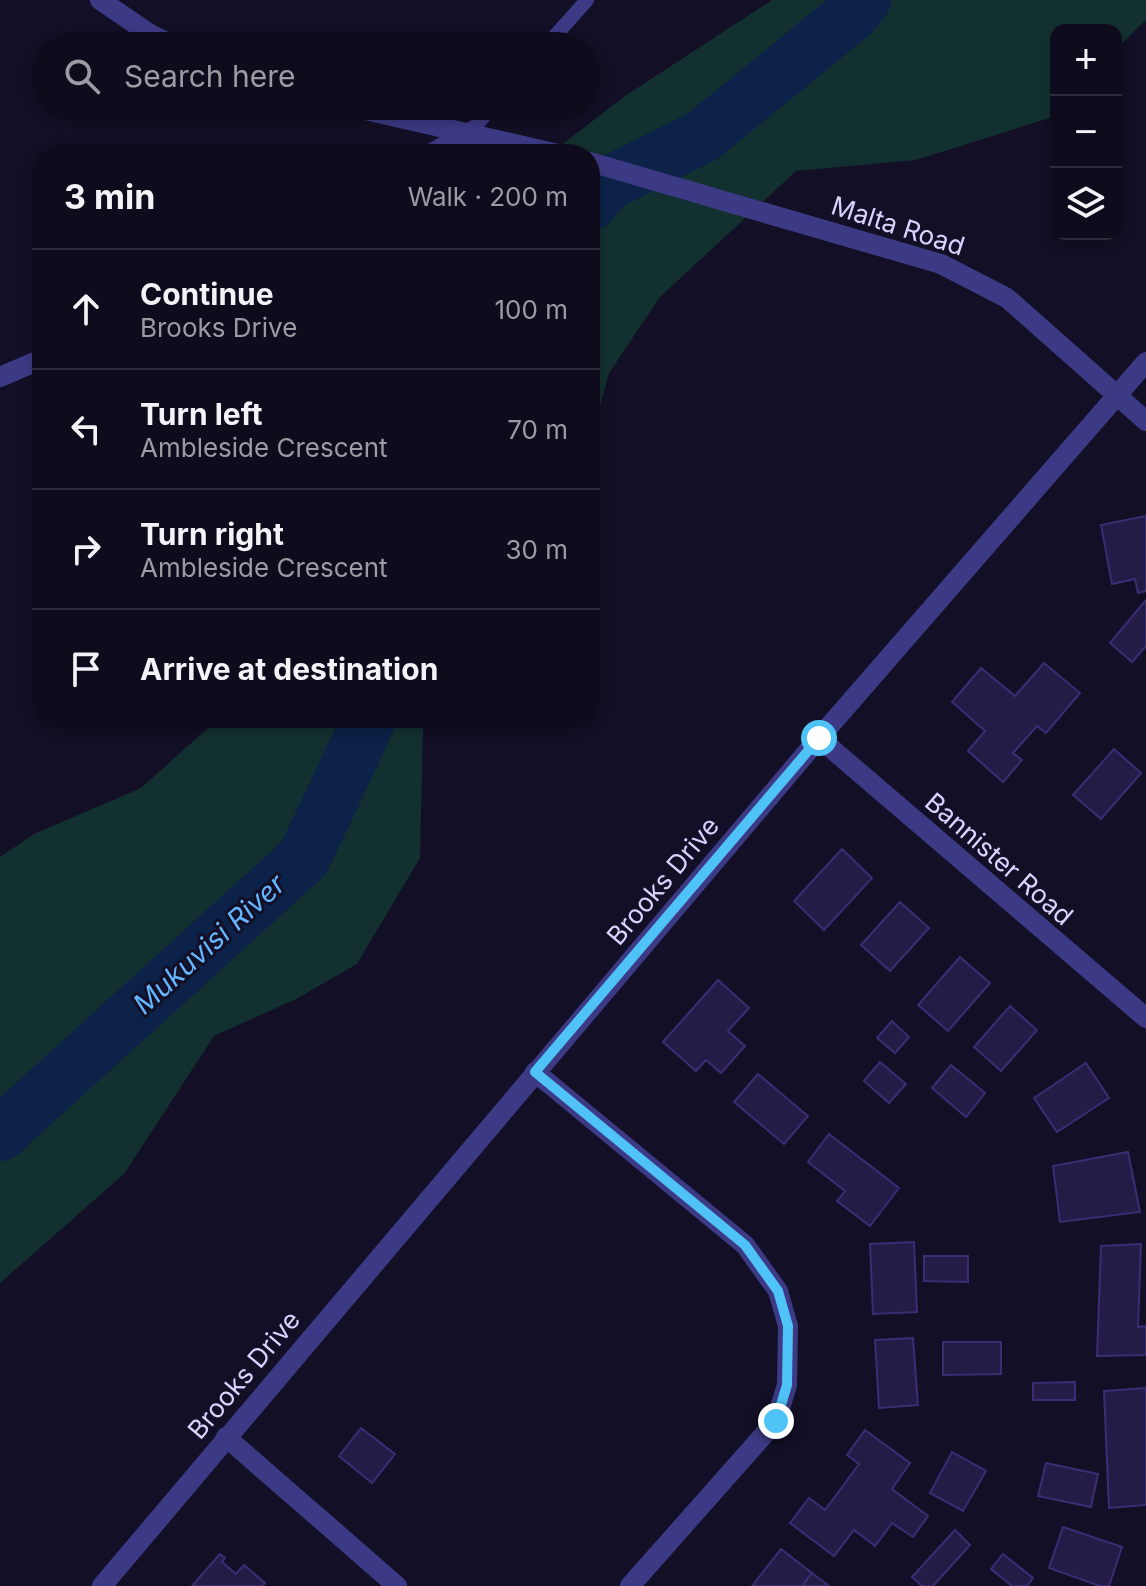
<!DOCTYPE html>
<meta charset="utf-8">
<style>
:root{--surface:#0e0b1c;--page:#1c1929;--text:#f1f3f6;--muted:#9b9ba3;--line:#2e2b3b}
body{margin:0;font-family:Inter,sans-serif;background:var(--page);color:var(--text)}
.controls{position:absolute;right:24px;top:24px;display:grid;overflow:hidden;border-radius:16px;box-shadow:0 4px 12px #0003}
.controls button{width:72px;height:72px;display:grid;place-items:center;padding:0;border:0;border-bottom:2px solid var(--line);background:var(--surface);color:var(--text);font:40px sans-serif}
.stop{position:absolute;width:24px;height:24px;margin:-18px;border:6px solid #4fc3f7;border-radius:50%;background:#fff}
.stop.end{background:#4fc3f7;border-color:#fff;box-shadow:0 2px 8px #0008}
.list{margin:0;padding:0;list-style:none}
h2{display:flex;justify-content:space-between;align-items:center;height:104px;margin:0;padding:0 32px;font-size:34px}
h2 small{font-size:26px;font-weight:400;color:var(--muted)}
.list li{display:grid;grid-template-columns:52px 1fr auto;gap:24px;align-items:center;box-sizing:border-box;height:120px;padding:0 32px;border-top:2px solid var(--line)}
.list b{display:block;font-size:30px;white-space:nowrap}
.list p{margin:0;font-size:26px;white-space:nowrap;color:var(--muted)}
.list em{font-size:26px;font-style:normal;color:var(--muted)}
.icon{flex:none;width:44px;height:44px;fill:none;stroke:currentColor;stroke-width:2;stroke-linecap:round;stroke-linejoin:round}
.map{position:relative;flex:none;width:1146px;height:1586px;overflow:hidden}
.search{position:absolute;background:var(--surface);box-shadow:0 4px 12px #0003;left:32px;top:32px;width:568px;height:88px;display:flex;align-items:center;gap:20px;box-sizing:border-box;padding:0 28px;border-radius:44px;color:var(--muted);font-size:30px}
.panel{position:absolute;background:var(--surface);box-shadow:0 4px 12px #0003;left:32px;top:144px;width:568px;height:584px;border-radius:32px}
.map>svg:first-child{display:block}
</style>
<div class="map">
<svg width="1146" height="1586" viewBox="0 0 1146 1586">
<rect width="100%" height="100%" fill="#130f26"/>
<g fill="#12302f">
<path d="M 772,0 L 1146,0 L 1146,20 L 1116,49 L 1116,30 L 1056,30 L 1056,116 L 916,160 L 796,171 L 660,297 L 609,373 L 590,443 L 590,154 L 550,154 L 625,96 Z"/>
<path d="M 219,718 L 429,718 L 423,728 L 420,858 L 357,964 L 296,999 L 214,1036 L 124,1174 L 0,1283 L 0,857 L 34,834 L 141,788 Z"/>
</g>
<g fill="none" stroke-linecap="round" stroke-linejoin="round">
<g stroke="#0c2248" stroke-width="54">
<path d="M 590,204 L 607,184 L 703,136 L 851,15 L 864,0"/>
<path d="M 0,1134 L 304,858 L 370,718"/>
</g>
</g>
<g fill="#241b47" stroke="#3b2d73" stroke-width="2">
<path d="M 1146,516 L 1146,591 L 1138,593 L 1135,579 L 1112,584 L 1101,525 Z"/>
<path d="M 1146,600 L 1146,646 L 1132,662 L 1110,643 Z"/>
<path d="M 1044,663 L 1080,693 L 1046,733 L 1037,726 L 1013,753 L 1022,760 L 1003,782 L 968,751 L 985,731 L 952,702 L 981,668 L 1015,696 Z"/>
<path d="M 1114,749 L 1141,773 L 1101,819 L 1073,795 Z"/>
<path d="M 842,849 L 872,878 L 824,930 L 794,901 Z"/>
<path d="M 900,902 L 929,928 L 890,971 L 861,945 Z"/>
<path d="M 960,957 L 990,983 L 948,1031 L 918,1005 Z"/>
<path d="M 718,980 L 749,1008 L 728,1031 L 745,1046 L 721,1073 L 706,1060 L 696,1071 L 663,1042 Z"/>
<path d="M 1010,1006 L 1037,1030 L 1001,1071 L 974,1047 Z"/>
<path d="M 892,1021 L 909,1037 L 895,1053 L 877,1038 Z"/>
<path d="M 880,1062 L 906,1084 L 889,1103 L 864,1081 Z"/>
<path d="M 1086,1063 L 1109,1098 L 1057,1132 L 1034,1098 Z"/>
<path d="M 951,1065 L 985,1093 L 966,1117 L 932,1088 Z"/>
<path d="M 758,1074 L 808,1116 L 784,1144 L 734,1102 Z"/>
<path d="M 829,1134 L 899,1188 L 870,1226 L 837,1201 L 845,1191 L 808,1162 Z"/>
<path d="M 1128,1152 L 1140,1212 L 1060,1222 L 1053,1166 Z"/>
<path d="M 914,1242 L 917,1312 L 873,1314 L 870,1244 Z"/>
<path d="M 1141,1244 L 1138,1327 L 1146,1326 L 1146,1355 L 1097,1356 L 1101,1246 Z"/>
<path d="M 924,1256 L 968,1256 L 968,1282 L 924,1281 Z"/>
<path d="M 913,1338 L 918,1405 L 879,1408 L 875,1340 Z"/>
<path d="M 943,1342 L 1001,1342 L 1001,1374 L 943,1375 Z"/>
<path d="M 1075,1382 L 1075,1400 L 1033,1400 L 1033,1383 Z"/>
<path d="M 1146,1388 L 1146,1505 L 1109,1508 L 1104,1391 Z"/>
<path d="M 361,1428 L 395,1454 L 372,1483 L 339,1456 Z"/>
<path d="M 865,1430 L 910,1463 L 892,1489 L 928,1516 L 913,1537 L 892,1523 L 875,1546 L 854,1530 L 834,1556 L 790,1523 L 809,1498 L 825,1510 L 859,1464 L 847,1455 Z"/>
<path d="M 952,1452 L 986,1471 L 963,1511 L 930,1493 Z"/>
<path d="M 1046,1463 L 1098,1474 L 1091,1507 L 1038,1496 Z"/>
<path d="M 1063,1527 L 1122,1547 L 1109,1586 L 1100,1586 L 1049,1568 Z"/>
<path d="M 955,1530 L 970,1545 L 933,1586 L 922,1586 L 912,1577 Z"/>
<path d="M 781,1549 L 812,1573 L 802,1586 L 752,1586 Z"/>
<path d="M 220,1554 L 225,1558 L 222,1562 L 236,1574 L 244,1565 L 265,1583 L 262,1586 L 192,1586 Z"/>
<path d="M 1003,1554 L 1033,1578 L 1027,1586 L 1012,1586 L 991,1569 Z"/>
<path d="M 812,1573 L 829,1586 L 802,1586 Z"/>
</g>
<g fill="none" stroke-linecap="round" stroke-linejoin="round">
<g stroke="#3d3a85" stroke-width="14">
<path d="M 546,46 L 587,0"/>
<path d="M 470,132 L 493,106"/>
</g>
<g stroke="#3d3a85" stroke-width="20">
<path d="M 430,154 L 470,132"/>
<path d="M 0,377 L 42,359"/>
<path d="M 819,738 L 1146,1018"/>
<path d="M 535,1072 L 745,1245 L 778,1291 L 788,1326 L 787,1385 L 776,1421 L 630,1586"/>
<path d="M 226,1437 L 397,1586"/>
<path d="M 102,1586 L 819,738 L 1146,362"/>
</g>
<g stroke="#3d3a85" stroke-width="20">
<path d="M 100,0 L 150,34 L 174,46"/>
<path d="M 348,106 L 558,154"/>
<path d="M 590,162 L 941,264 L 1007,298 L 1146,421"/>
</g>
</g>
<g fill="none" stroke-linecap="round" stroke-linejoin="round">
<path stroke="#4fc3f7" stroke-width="10" d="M 776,1421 L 787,1385 L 788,1326 L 778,1291 L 745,1245 L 535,1072 L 819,738"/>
</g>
<g text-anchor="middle" stroke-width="6" stroke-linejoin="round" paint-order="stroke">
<g font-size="26" fill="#d9d4ff" stroke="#130f26">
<text transform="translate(898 226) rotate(18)" y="9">Malta Road</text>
<text transform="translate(999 859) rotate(41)" y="9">Bannister Road</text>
<text transform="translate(663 881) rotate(-50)" y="9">Brooks Drive</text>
<text transform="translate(244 1375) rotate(-50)" y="9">Brooks Drive</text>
</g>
<g font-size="28" font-style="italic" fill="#62b6ff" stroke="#130f26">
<text transform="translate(209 944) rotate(-42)" y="10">Mukuvisi River</text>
</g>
</g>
</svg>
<div class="controls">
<button>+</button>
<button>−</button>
<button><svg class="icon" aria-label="layers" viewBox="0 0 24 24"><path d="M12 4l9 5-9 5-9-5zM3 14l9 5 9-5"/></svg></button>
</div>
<div class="stop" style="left:819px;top:738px"></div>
<div class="stop end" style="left:776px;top:1421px"></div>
<div class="search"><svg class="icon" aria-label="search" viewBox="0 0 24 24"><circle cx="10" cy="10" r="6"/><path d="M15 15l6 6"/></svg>Search here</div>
<section class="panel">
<h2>3 min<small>Walk · 200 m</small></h2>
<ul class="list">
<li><svg class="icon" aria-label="ahead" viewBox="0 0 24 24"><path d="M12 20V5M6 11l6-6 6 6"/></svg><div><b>Continue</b><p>Brooks Drive</p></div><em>100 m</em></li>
<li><svg class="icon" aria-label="left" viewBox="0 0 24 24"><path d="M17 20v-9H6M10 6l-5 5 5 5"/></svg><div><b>Turn left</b><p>Ambleside Crescent</p></div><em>70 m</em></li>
<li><svg class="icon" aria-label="right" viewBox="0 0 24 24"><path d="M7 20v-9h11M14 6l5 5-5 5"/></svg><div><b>Turn right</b><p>Ambleside Crescent</p></div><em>30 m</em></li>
<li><svg class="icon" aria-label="arrive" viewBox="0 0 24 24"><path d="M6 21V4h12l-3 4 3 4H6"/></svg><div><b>Arrive at destination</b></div></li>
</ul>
</section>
</div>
